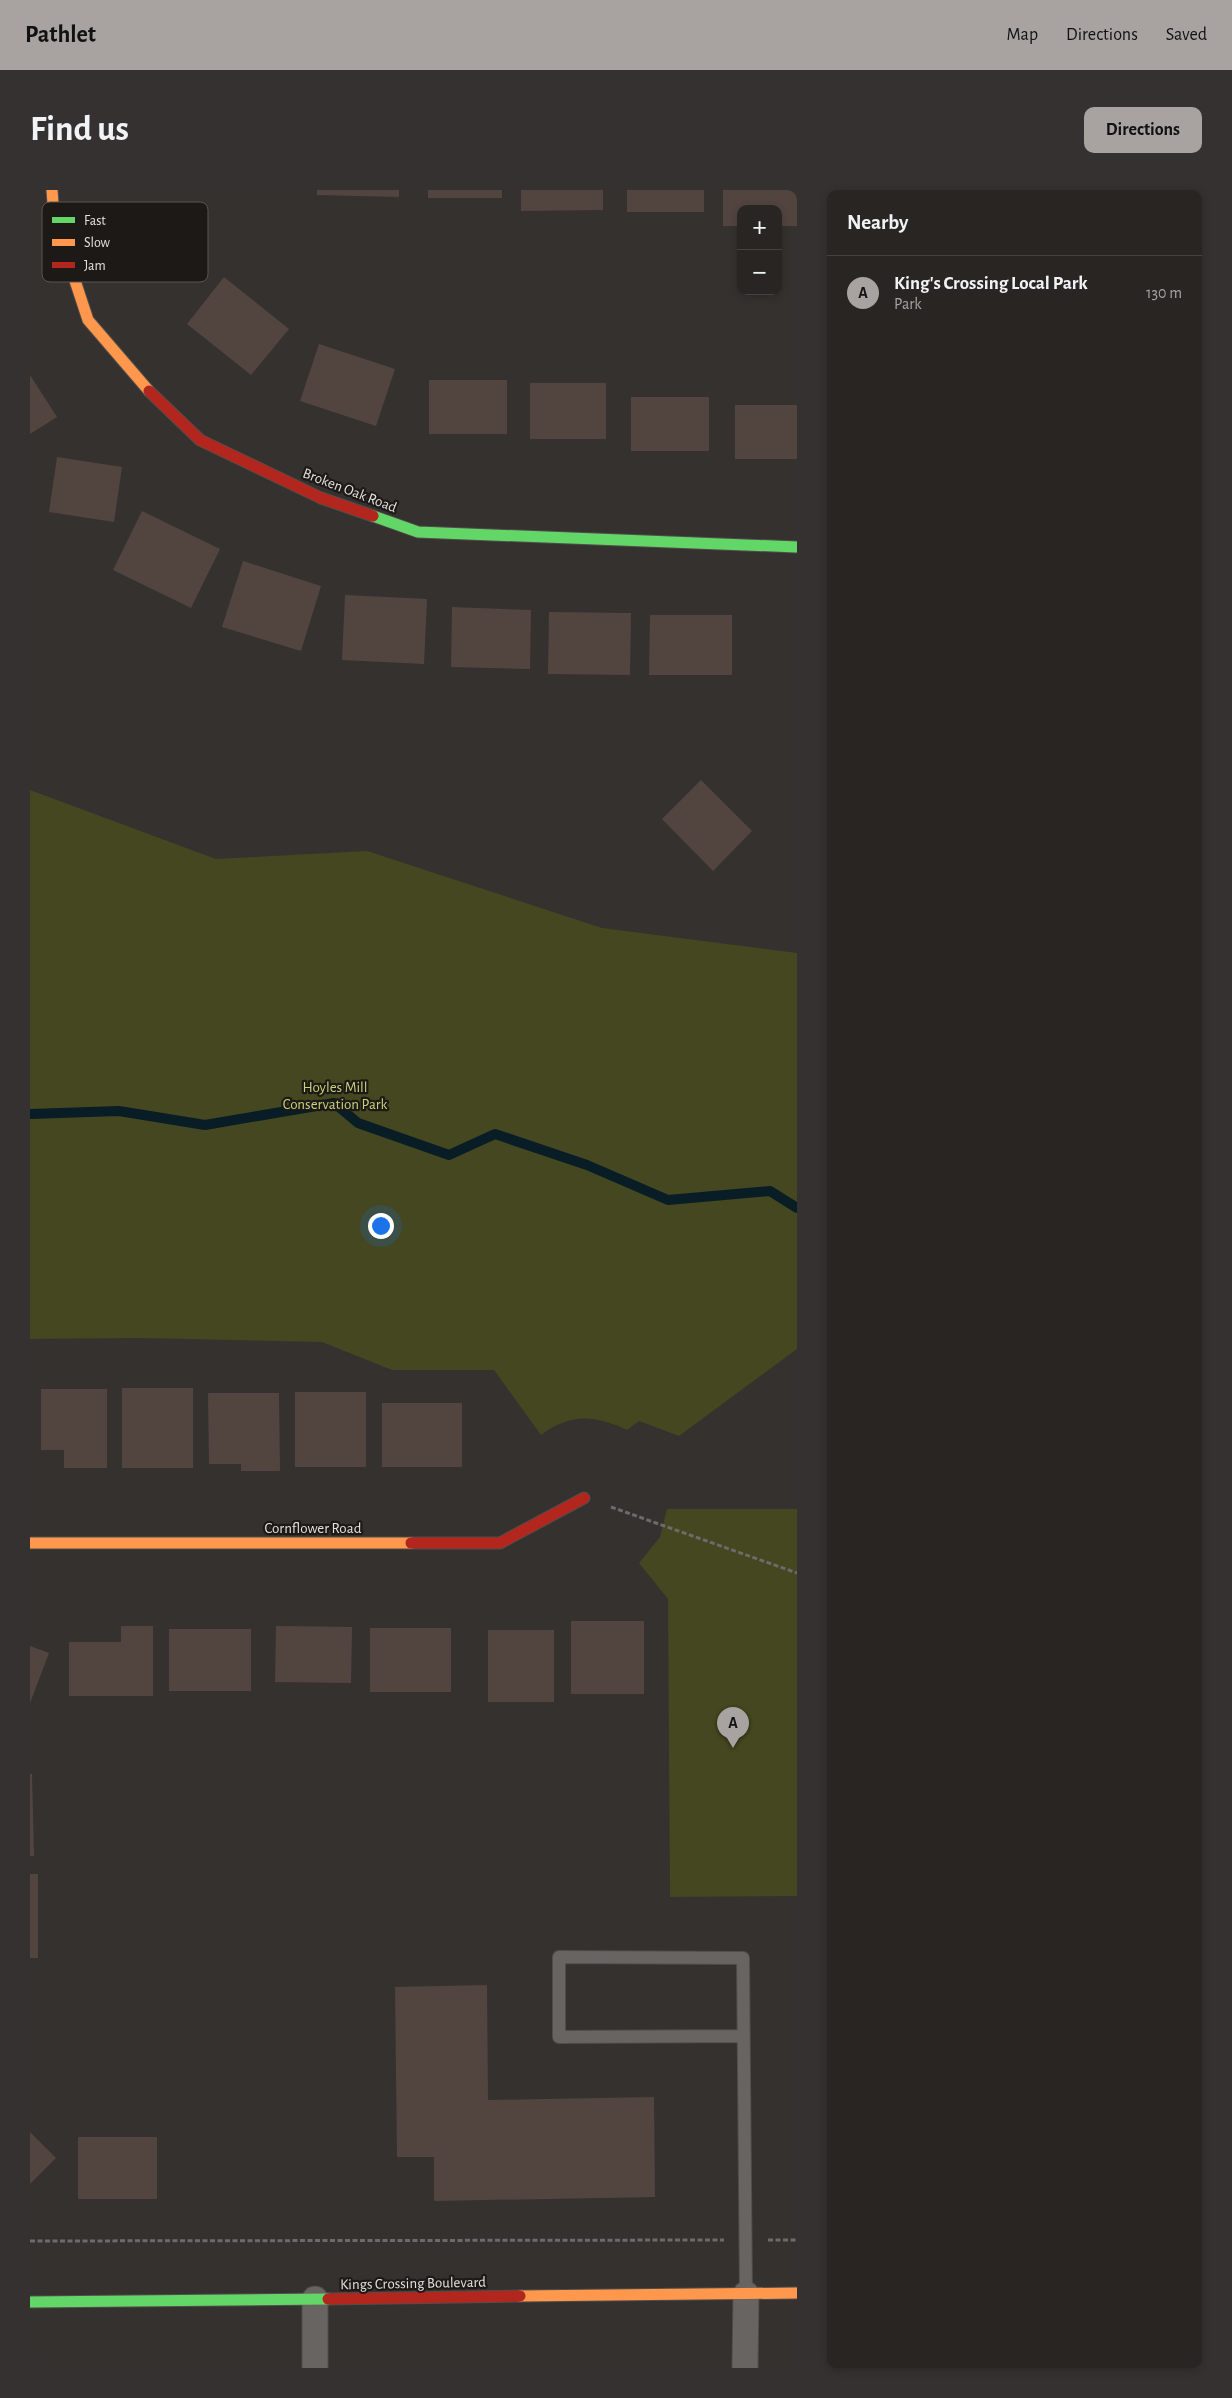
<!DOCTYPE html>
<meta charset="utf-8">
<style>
:root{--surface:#282523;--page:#343130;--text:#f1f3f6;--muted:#a5a5a6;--line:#444241;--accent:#a8a3a1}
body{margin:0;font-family:"Alegreya Sans",sans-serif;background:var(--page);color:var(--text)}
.controls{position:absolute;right:15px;top:15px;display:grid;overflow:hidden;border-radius:10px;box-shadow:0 2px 8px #0003}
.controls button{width:45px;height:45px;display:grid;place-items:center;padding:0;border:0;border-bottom:1px solid var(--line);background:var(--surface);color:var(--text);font:25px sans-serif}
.you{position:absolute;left:350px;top:1035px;width:18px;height:18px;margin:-12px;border:4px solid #fff;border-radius:50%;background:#1a73e8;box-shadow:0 0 0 8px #1a73e833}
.badge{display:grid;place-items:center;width:32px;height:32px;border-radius:50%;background:var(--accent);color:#111;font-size:16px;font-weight:700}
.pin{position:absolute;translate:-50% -41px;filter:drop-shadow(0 1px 2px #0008)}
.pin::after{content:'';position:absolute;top:26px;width:18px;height:15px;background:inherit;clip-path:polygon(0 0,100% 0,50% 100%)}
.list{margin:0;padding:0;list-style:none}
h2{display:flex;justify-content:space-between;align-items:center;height:65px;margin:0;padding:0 20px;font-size:21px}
h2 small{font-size:16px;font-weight:400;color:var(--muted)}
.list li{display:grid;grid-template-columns:32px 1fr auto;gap:15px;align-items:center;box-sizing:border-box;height:75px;padding:0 20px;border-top:1px solid var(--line)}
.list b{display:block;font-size:19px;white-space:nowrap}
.list p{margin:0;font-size:16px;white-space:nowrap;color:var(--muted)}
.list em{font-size:16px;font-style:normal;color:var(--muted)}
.map{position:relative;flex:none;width:767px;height:2178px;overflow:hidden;border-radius:10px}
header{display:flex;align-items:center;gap:30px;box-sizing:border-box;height:70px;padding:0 25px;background:var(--accent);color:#111}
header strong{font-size:24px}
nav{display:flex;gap:28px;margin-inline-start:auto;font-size:18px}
.intro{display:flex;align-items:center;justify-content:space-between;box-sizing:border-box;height:120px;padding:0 30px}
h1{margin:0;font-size:35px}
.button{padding:12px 22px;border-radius:10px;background:var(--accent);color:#111;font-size:18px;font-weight:700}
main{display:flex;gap:30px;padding:0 30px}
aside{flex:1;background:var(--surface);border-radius:10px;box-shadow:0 2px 8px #0003}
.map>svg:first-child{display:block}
</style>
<header>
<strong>Pathlet</strong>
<nav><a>Map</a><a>Directions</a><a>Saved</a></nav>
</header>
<div class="intro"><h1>Find us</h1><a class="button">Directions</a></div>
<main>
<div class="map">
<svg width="767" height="2178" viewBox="0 0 767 2178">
<rect width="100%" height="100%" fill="#35312f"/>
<g fill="#44471f">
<path d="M 0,600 L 186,669 L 337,661 L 572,738 L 767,763 L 767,1159 L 649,1246 L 609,1231 L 597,1240 C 564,1225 541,1223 511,1245 L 464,1180 L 362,1180 L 292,1152 L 109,1148 L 0,1149 Z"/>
<path d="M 637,1319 L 767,1319 L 767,1706 L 640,1707 L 638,1409 L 609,1373 L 630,1347 Z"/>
</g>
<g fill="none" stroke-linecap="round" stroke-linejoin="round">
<path stroke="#081d25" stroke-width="10" d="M 0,924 L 89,921 L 175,935 L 304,913 L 328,933 L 419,965 L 465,944 L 557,975 L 638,1010 L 740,1001 L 767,1018"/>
</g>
<g fill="#524540">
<path d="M 287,0 L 369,0 L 369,7 L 287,5 Z"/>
<rect x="398" y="0" width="74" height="8"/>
<path d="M 491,0 L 573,0 L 573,20 L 491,21 Z"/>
<rect x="597" y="0" width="77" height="22"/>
<path d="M 693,0 L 767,0 L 767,36 L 748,36 L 748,19 L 711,19 L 711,36 L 693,36 Z"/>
<path d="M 194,87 L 259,139 L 221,185 L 157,134 Z"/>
<path d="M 289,154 L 365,179 L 346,236 L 270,211 Z"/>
<path d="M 0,185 L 27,227 L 0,244 Z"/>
<rect x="399" y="190" width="78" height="54"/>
<rect x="500" y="193" width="76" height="56"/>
<rect x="601" y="207" width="78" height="54"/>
<rect x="705" y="215" width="62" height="54"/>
<path d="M 27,267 L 92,277 L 84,332 L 19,322 Z"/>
<path d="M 112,321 L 190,359 L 161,418 L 83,380 Z"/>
<path d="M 213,371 L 291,396 L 271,461 L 192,437 Z"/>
<path d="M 315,405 L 397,409 L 394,474 L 312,470 Z"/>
<path d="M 422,417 L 501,420 L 500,479 L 421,477 Z"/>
<path d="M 519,422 L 601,423 L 600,485 L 518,484 Z"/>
<path d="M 620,425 L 702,425 L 702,485 L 619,485 Z"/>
<path d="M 671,590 L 722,641 L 683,681 L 632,629 Z"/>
<rect x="92" y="1198" width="71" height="80"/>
<path d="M 11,1199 L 77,1199 L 77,1278 L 34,1278 L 34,1260 L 11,1260 Z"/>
<rect x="265" y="1202" width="71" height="75"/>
<path d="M 178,1203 L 249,1203 L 250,1281 L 211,1281 L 211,1274 L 179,1274 Z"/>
<rect x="352" y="1213" width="80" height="64"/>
<rect x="541" y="1431" width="73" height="73"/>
<path d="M 91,1436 L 123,1436 L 123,1506 L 39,1506 L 39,1452 L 91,1452 Z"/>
<path d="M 246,1436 L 322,1437 L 321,1493 L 245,1492 Z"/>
<rect x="340" y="1438" width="81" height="64"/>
<rect x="139" y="1439" width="82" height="62"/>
<rect x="458" y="1440" width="66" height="72"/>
<path d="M 0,1456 L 19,1463 L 0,1513 Z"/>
<path d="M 0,1584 L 2,1584 L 4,1666 L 0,1666 Z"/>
<rect x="0" y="1684" width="8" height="84"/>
<path d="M 457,1795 L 458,1910 L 624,1907 L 625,2007 L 404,2011 L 404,1967 L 367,1967 L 365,1797 Z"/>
<path d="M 0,1942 L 26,1968 L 0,1994 Z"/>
<rect x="48" y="1947" width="79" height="62"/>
</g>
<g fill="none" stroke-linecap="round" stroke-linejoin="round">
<g stroke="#514d4b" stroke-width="14">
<path id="lane" d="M 713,1846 L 529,1847 L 529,1767 L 713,1768 L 716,2104"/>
</g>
<g stroke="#514d4b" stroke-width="27">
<g id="street">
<path d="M 285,2109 L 285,2178"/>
<path d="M 715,2178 L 716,2104"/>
</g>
</g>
<g stroke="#514d4b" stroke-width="13">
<g id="fast">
<path d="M 343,326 L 388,342 L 767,357"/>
<path d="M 0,2112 L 298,2109"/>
</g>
</g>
<g stroke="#514d4b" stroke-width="13">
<g id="slow">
<path d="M 22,0 L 24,27 L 58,130 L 119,201"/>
<path d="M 0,1353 L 381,1353"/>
<path d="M 490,2106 L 767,2103"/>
</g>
</g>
<g stroke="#514d4b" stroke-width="13">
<g id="jam">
<path d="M 119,201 L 170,250 L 291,308 L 343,326"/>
<path d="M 381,1353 L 470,1353 L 554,1308"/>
<path d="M 298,2109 L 490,2106"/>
</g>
</g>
<g stroke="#6d6a69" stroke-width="3" stroke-dasharray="5 2.5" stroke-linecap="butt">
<path d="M 581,1317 L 767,1383"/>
<path d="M 738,2050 L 767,2050"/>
<path d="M 0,2051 L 694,2050"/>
</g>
<use href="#lane" stroke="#676462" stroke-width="12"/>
<use href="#street" stroke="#676462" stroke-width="25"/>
<use href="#fast" stroke="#63d668" stroke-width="11"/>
<use href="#slow" stroke="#ff974d" stroke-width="11"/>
<use href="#jam" stroke="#b3261e" stroke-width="11"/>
</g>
<g text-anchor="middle" stroke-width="4.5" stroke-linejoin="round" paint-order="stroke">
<g font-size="15" fill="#e6e0de" stroke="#1c1917">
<text transform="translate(320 300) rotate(21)" y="5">Broken Oak Road</text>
<text x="283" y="1343">Cornflower Road</text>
<text transform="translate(383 2093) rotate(-1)" y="5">Kings Crossing Boulevard</text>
</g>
<g font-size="15" fill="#c9d379" stroke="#1c1917">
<text x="305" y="902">Hoyles Mill<tspan x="305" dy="17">Conservation Park</tspan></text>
</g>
</g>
<rect x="12" y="12" width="166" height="80" rx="8" fill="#1c1917" stroke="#595553" stroke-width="1"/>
<rect x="22" y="27" width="23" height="6" fill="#63d668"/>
<rect x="22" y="49" width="23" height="7" fill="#ff974d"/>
<rect x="22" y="72" width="23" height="6" fill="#b3261e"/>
<g font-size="14" fill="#e6e0de">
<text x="54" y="35">Fast</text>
<text x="54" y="57">Slow</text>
<text x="54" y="80">Jam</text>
</g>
</svg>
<div class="controls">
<button>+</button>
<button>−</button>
</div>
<div class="you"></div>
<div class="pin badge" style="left:703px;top:1558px">A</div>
</div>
<aside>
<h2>Nearby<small></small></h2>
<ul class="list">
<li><span class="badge">A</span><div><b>King's Crossing Local Park</b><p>Park</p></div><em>130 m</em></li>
</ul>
</aside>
</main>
